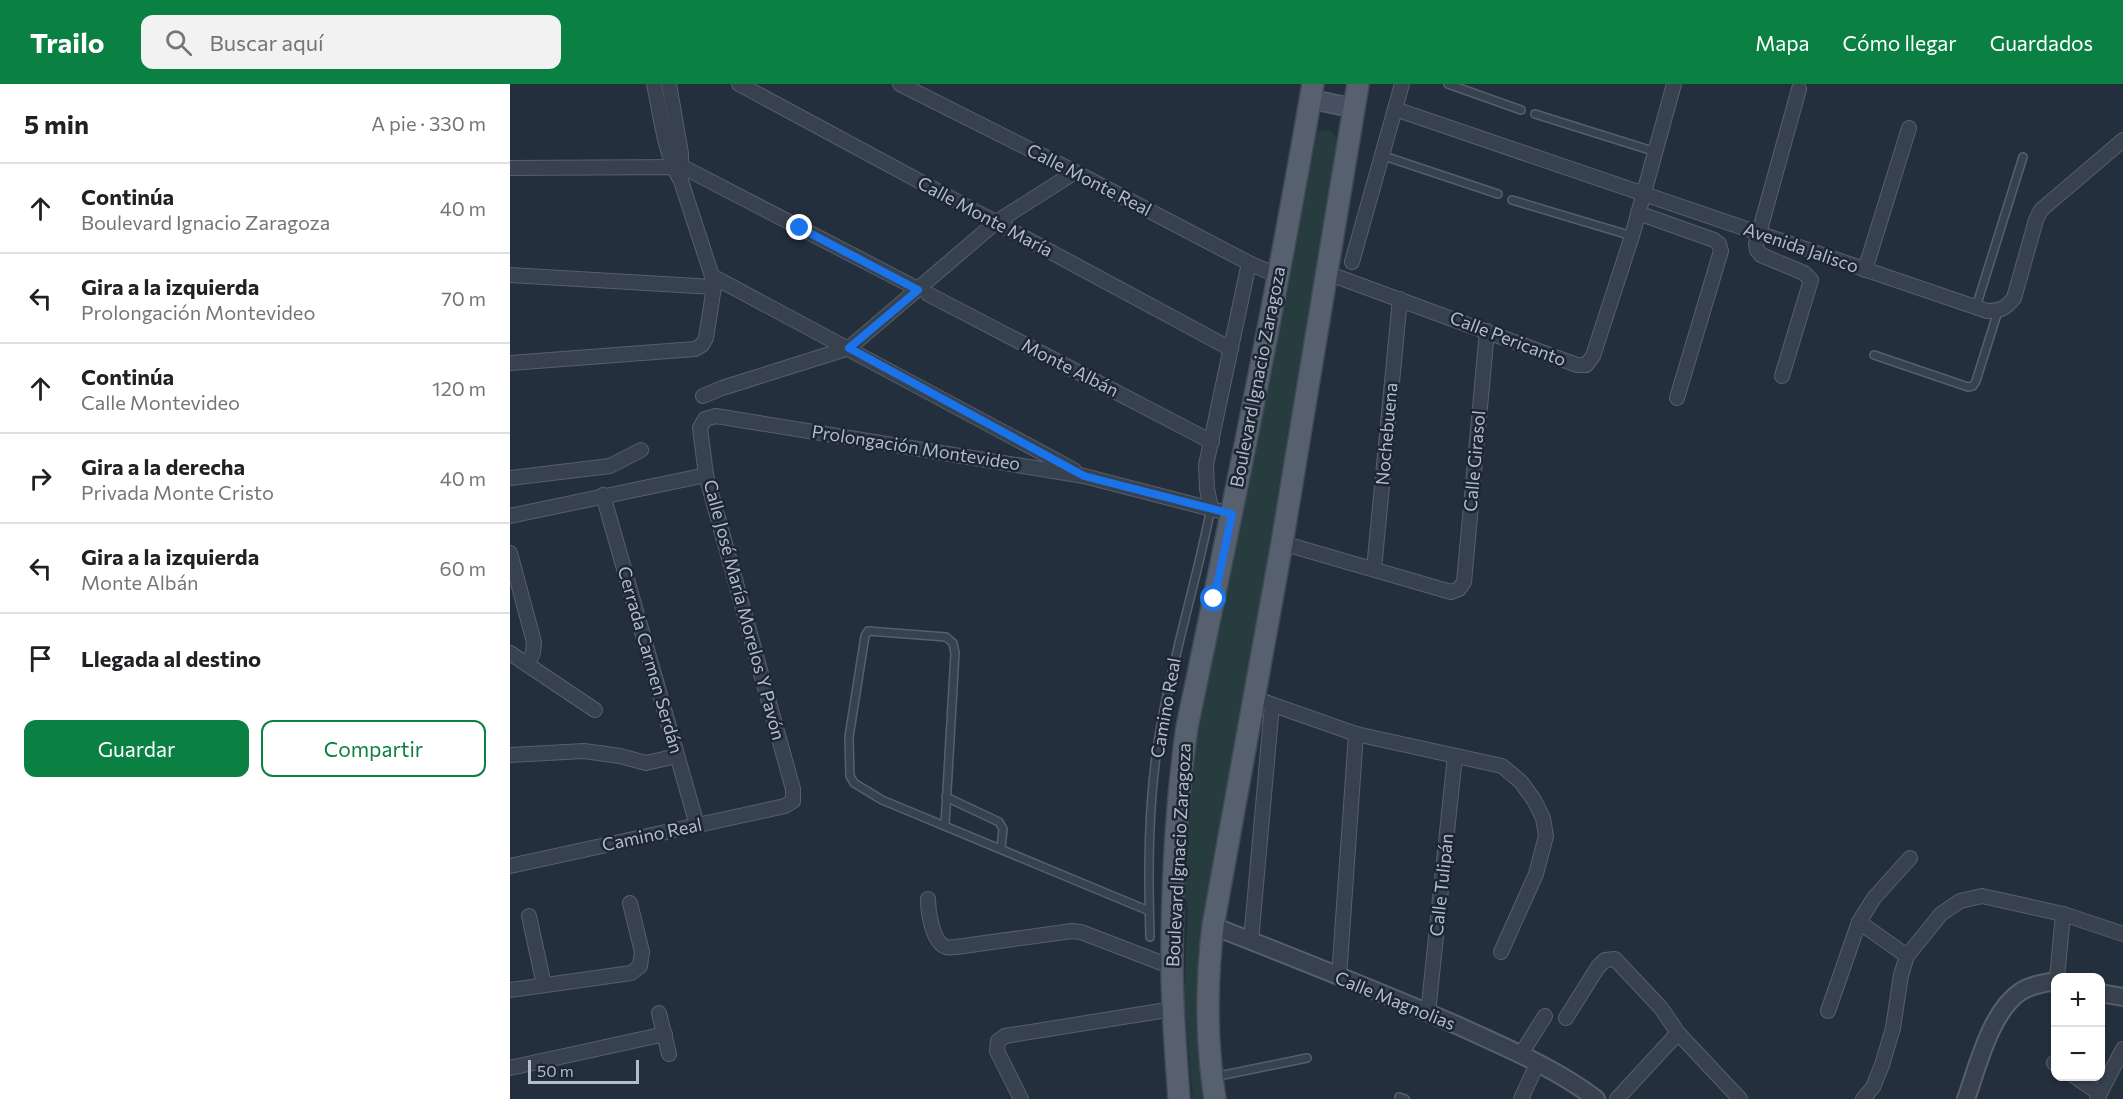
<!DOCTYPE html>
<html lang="es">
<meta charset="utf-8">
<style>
:root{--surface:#fff;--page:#f2f2f2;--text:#202124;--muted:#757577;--line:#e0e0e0;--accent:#0b8043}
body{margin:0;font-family:Commissioner,sans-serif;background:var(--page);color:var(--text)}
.controls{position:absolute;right:18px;bottom:18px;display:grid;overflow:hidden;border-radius:12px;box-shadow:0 2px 4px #0004}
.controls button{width:54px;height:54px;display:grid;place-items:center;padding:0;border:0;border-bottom:2px solid var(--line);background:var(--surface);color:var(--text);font:30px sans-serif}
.scale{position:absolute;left:18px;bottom:15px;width:111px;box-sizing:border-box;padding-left:6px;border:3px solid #b4bcc9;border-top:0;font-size:16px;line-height:21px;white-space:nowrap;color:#b4bcc9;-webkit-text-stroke:4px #1d2633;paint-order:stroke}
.stop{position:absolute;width:18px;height:18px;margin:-14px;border:4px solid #1a73e8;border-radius:50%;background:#fff}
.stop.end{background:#1a73e8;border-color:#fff;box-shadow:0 2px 6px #0008}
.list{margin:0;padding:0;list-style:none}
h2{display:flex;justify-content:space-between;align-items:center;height:78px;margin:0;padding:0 24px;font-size:26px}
h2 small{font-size:20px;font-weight:400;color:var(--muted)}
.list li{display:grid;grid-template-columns:39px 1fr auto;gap:18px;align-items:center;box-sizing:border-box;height:90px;padding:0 24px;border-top:2px solid var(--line)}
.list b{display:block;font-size:22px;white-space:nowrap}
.list p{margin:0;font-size:20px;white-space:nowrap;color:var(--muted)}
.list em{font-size:20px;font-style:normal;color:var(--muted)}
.actions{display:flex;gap:12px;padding:18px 24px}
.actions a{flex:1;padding:14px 0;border:2px solid var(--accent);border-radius:12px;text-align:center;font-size:21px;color:var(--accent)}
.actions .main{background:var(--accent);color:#fff}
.icon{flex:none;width:33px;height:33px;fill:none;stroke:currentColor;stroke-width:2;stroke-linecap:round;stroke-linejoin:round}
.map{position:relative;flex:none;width:1613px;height:1015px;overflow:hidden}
header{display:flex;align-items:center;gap:36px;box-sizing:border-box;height:84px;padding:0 30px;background:var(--accent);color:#fff}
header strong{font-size:28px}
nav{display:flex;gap:33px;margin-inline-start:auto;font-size:21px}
.search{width:420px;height:54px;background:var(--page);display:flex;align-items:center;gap:15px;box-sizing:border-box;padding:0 21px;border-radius:12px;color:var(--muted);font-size:22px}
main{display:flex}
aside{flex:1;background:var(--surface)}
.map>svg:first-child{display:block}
</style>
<header>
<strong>Trailo</strong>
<div class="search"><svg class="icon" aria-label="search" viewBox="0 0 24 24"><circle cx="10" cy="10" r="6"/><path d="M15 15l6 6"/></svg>Buscar aquí</div>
<nav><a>Mapa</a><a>Cómo llegar</a><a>Guardados</a></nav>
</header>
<main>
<aside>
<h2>5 min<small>A pie · 330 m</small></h2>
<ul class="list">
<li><svg class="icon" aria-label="ahead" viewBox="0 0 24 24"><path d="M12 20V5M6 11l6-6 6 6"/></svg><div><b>Continúa</b><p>Boulevard Ignacio Zaragoza</p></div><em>40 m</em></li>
<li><svg class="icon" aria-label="left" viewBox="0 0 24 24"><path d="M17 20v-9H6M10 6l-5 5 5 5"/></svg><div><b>Gira a la izquierda</b><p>Prolongación Montevideo</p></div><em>70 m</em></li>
<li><svg class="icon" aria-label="ahead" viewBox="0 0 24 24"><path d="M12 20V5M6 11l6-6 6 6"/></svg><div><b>Continúa</b><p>Calle Montevideo</p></div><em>120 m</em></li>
<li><svg class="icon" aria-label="right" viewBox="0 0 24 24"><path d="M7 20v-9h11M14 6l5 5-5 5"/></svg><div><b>Gira a la derecha</b><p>Privada Monte Cristo</p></div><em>40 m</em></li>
<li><svg class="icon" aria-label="left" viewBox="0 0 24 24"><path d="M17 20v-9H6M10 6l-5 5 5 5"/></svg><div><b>Gira a la izquierda</b><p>Monte Albán</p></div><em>60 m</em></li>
<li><svg class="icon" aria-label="arrive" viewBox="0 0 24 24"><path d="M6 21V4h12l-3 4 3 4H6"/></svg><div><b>Llegada al destino</b></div></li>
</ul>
<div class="actions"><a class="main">Guardar</a><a>Compartir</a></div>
</aside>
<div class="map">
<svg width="1613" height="1015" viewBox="0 0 1613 1015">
<rect width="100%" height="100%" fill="#242f3e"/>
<path fill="#263c3f" d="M 820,46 L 830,58 L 830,67 L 722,685 L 690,902 L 687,953 L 697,1015 L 683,1015 L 674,914 L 678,824 L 668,786 L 673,692 L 777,210 L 798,54 L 807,47 Z"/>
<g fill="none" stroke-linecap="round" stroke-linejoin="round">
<g stroke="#565f6c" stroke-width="10">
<g id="service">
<path d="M 938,0 L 1011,26"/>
<path d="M 1025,30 L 1146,68"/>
<path d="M 874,72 L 988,110"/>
<path d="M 1002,116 L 1122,152"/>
<path d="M 1466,223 L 1513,73"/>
<path d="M 1364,271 L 1458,303 L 1463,302 L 1466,297 L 1488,227"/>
<path d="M 436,713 L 489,738 L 493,745 L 491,764"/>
<path d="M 435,741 L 445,569 L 443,559 L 436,553 L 358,547 L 355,552 L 339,653 L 340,692 L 344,699 L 372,716 L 639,827"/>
<path d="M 640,853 C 638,785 638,714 650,647 C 663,572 686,499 701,424"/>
<path d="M 704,993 L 797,974"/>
<path d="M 889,1013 L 895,1015"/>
</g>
</g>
<g stroke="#565f6c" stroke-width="16">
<g id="minor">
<path d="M 159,0 L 171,69 L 171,92"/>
<path d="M 229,0 L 721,265"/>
<path d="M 390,0 L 565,88 L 739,179 L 768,192"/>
<path d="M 885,25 L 1477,227 C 1491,227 1496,224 1504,214 L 1526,136 L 1531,126 L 1613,56"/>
<path d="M 0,84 L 173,83 L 408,205"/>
<path d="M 1128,129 L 1204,156 L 1209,160 L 1211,167 L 1167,314"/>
<path d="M 842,178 L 892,0"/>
<path d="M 1355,186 L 1399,44"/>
<path d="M 817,189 L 1067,281 L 1076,281 L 1083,272 L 1122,152 L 1164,0"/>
<path d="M 0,191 L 204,203"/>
<path d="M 202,192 L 564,386"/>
<path d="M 418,210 L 702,358"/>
<path d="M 0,279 L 185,265 L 192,261 L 196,254 L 204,203 L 202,192 L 171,97 C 154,68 151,32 144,0"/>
<path d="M 1272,292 L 1301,196 L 1294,189 L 1251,171 L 1247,166 L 1246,160 L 1289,5"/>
<path d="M 193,312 L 212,304 L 339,264 L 485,139 L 565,88"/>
<path d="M 0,394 L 100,382 L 131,366"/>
<path d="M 93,411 L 187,741"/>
<path d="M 701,424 L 697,405 L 696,381 L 739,179"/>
<path d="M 0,432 L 196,391"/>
<path d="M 772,459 L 941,508 L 949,505 L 954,498 L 977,247"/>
<path d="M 0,469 L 24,558 L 23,568 L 18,581"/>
<path d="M 864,485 L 890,215"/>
<path d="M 0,569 L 85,626"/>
<path d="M 744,614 L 846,650 L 992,682 L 1011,698 L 1024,716 L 1033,734 L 1036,752 L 1026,790 L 991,868"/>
<path d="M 0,671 L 74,667 L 110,672 L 136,679 L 167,672"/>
<path d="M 0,782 L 275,722 L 283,717 L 283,705 L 196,391 L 190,344 L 195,335 L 206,332 L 574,392 L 721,430"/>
<path d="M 418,815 C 418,827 422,858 436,863 C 439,864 443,863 446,863 L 562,847 L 571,848 L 662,883"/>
<path d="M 19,832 L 34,901"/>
<path d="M 1349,838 L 1397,872"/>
<path d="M 741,857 L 762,621"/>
<path d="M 829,893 L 846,650"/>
<path d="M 1547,894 L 1553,830"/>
<path d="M 0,906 L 121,889 L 130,882 L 132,868 L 120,819"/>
<path d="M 1318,927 L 1349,838 L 1364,814 L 1400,774"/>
<path d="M 149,929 L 159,970"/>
<path d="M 918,929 L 945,672"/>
<path d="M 1056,934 L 1088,883 L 1095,876 L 1105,875 L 1151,924 L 1168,949 L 1230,1015"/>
<path d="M 1011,970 L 1035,932"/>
<path d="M 1544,979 L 1546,980"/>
<path d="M 0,984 L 155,950"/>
<path d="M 1564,992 L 1590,1010"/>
<path d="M 511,1015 L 487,967 L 488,957 L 495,952 L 663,925"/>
<path d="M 1011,1015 L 1028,978"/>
<path d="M 1107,1015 L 1168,949"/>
<path d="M 1353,1015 L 1363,1003 L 1372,981 L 1383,944 L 1391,891 L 1397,872 L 1431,830 L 1450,817 L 1472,812 L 1553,830 L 1613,850"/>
<path d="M 1587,1015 L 1613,965"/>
</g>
</g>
<g stroke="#565f6c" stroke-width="20">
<g id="tertiary">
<path d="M 703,842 C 785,874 868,907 949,942 C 996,964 1044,983 1086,1015"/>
<path d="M 1590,909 L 1613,913"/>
<path d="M 1456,1015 C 1468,982 1480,929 1510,908 C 1520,901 1534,899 1546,897"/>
</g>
</g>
<g stroke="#565f6c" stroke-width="21">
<path id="secondary" d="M 800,15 L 843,24"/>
</g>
<g stroke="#414a57" stroke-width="24">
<g id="primary">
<path d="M 669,1015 C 666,971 662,926 662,882 C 662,802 666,721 677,643 C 722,429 766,215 803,0"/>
<path d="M 705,1015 C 696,957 696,900 703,842 L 772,459 L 848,0"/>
</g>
</g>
<use href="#service" stroke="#38414e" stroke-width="7"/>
<use href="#minor" stroke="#38414e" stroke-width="14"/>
<use href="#tertiary" stroke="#38414e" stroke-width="16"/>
<use href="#secondary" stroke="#465061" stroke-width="18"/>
<use href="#primary" stroke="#56606e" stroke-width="21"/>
</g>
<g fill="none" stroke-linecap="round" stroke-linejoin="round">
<path stroke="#1a73e8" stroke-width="8" d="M 290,144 L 408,206 L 339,264 L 574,392 L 722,430 L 704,515"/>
</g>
<g text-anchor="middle" stroke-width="5" stroke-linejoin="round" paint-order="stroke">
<g font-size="18" fill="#b4bcc9" stroke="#1d2633">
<text transform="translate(579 96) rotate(27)" y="6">Calle Monte Real</text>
<text transform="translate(475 133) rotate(28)" y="6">Calle Monte María</text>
<text transform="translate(1291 164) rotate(19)" y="6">Avenida Jalisco</text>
<text transform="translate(998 255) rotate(21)" y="6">Calle Pericanto</text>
<text transform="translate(560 284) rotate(27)" y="6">Monte Albán</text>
<text transform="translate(748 293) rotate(-79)" y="6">Boulevard Ignacio Zaragoza</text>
<text transform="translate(877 350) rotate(-85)" y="6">Nochebuena</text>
<text transform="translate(406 364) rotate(9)" y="6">Prolongación Montevideo</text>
<text transform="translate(965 377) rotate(-85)" y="6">Calle Girasol</text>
<text transform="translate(234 526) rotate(75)" y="6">Calle José María Morelos Y Pavón</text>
<text transform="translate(140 576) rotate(74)" y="6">Cerrada Carmen Serdán</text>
<text transform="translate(656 624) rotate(-80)" y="6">Camino Real</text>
<text transform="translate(142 751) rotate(-12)" y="6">Camino Real</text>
<text transform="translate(669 771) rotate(-87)" y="6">Boulevard Ignacio Zaragoza</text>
<text transform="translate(932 801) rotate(-84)" y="6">Calle Tulipán</text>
<text transform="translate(885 917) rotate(22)" y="6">Calle Magnolias</text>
</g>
</g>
</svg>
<div class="controls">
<button>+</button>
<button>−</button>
</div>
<div class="scale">50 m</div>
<div class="stop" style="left:704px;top:515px"></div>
<div class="stop end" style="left:290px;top:144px"></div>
</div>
</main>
